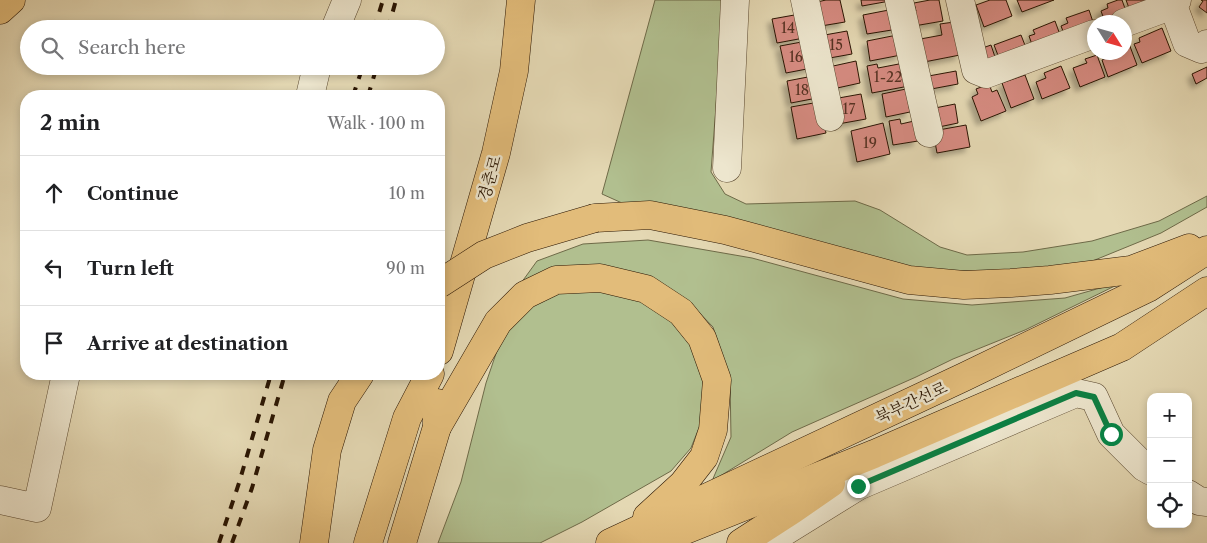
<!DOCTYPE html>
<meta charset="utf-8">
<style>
:root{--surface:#fff;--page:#f2f2f2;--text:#202124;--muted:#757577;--line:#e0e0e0}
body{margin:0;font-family:"Libre Caslon Text","Noto Serif KR",serif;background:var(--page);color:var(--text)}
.controls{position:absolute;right:15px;bottom:15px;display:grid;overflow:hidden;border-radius:10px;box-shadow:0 2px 8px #0003}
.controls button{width:45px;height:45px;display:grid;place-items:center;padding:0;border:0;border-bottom:1px solid var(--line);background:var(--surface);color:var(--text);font:25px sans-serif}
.compass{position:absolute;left:1087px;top:15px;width:45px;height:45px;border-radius:50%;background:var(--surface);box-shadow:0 2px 8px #0003;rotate:127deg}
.stop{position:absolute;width:15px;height:15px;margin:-11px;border:4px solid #0b8043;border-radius:50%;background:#fff}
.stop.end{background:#0b8043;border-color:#fff;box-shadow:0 1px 5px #0008}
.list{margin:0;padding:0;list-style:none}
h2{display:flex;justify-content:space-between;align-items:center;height:65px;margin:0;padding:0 20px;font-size:21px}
h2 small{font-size:16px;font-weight:400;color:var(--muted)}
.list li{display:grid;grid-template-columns:32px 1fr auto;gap:15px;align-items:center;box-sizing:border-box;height:75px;padding:0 20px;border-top:1px solid var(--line)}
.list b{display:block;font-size:19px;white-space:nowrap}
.list em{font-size:16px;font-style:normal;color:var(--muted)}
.icon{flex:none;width:28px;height:28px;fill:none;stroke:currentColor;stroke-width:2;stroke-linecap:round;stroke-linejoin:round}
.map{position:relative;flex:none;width:1207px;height:543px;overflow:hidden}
.search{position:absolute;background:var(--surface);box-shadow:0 2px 8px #0003;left:20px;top:20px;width:425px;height:55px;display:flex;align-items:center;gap:12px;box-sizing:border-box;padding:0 18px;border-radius:28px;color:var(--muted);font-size:19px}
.panel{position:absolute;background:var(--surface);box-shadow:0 2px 8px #0003;left:20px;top:90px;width:425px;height:290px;border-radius:20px}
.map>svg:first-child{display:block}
</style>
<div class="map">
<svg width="1207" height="543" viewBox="0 0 1207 543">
<defs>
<filter id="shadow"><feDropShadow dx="-4.5" dy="4.5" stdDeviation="2.5" flood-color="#0004"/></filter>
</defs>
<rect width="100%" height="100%" fill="#e4d8b3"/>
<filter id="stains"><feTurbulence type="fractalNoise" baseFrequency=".004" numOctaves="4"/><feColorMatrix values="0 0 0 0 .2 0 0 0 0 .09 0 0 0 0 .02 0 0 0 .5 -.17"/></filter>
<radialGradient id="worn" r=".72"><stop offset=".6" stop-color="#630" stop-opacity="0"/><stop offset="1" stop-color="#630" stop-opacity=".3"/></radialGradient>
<g fill="#b1bf8f" stroke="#6e6a48">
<path d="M 655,0 L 724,0 L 711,172 L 725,194 L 746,204 L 855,201 L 880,210 L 940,247 L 967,255 L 1023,252 L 1092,241 L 1159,221 L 1207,196 L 1207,207 L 1161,233 L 1090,262 L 1024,270 L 905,272 L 622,203 L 602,194 Z"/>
<path d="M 648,240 L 752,258 L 903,299 L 972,305 L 1065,298 L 1125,281 L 1025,330 L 953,359 L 916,377 L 792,432 L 712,481 L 731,437 L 730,379 L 713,327 L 690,303 L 649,276 L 516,290 L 537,261 L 583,244 Z"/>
<path d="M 559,283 L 635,291 L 690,333 L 703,375 L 702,420 L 691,448 L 671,471 L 582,522 L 540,543 L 438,543 L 461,482 L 486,383 L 503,333 L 528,304 Z"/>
</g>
<g fill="#d68b81" stroke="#2a1502" filter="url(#shadow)">
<path d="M 826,0 L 840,0 L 845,22 L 821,26 L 817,2 Z"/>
<path d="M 861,0 L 889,0 L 890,1 L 862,6 Z"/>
<path d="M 930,0 L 939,0 L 943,21 L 914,26 L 911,12 L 916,11 L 914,3 Z"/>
<path d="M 990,0 L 1006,0 L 1012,16 L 984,27 L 976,5 Z"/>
<path d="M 1017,0 L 1054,0 L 1022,12 Z"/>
<path d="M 1118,0 L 1122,0 L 1128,17 L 1114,22 L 1105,22 L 1101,11 L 1108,8 L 1107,4 Z"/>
<path d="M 1126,0 L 1161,0 L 1132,16 Z"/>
<path d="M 1201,0 L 1207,0 L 1207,13 L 1199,7 L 1203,1 Z"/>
<path d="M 894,9 L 898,29 L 867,34 L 863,15 Z"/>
<path d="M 1089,10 L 1094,25 L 1067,41 L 1061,26 L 1068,23 L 1066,18 Z"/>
<path d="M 800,14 L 804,38 L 777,43 L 772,19 Z"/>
<path d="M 1055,21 L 1063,43 L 1035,53 L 1029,36 L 1035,34 L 1033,30 Z"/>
<path d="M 954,22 L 960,55 L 919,63 L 915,40 L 942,35 L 940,24 Z"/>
<path d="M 1162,28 L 1171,51 L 1142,63 L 1134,44 L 1140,42 L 1139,38 Z"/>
<path d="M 847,31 L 852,54 L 824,59 L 819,36 Z"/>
<path d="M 897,35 L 901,55 L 870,61 L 867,41 Z"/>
<path d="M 1021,35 L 1028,53 L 1001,63 L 994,45 Z"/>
<path d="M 807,41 L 812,68 L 786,73 L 780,46 Z"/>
<path d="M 1128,41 L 1137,65 L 1108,77 L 1102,60 L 1114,55 L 1113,52 L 1124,52 L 1124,43 Z"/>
<path d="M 991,45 L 996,60 L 983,65 L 977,50 Z"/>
<path d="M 1097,55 L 1105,77 L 1080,87 L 1073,68 L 1087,63 L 1085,59 Z"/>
<path d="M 856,61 L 860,83 L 828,90 L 824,68 Z"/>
<path d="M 904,63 L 909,86 L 872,93 L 867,66 L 877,64 L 878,68 Z"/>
<path d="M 1061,66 L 1070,88 L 1042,99 L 1036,82 L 1046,78 L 1044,73 Z"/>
<path d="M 1207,67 L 1207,78 L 1196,84 L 1192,74 Z"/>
<path d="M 956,71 L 958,84 L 926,90 L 923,77 Z"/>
<path d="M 1025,75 L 1034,99 L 1011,108 L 1002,83 Z"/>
<path d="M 813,76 L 817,98 L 791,103 L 787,81 Z"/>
<path d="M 989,84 L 992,92 L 997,90 L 1006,111 L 981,121 L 972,97 L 978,94 L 976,89 Z"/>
<path d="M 906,89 L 910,112 L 886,117 L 882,94 Z"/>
<path d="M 861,94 L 866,119 L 838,124 L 833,99 Z"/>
<path d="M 819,102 L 826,133 L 797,139 L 791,107 Z"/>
<path d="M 955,104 L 958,123 L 934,128 L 930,109 Z"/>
<path d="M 900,119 L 901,124 L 914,121 L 918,141 L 893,145 L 889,121 Z"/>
<path d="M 883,123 L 890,154 L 857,162 L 851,131 Z"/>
<path d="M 966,125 L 970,147 L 937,153 L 933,131 Z"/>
</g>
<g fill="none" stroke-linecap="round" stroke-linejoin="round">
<g stroke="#58462e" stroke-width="29">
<g id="minor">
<path d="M 805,0 L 830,117"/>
<path d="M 899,0 L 929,133"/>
<path d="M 960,0 L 976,70 L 986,74 L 1094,34"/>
<path d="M 1171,0 L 1187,43 L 1201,49 L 1207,44"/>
<path d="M 1124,23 L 1173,5 L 1177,0"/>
<path d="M 335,29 L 347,0"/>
<path d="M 310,96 L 317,66"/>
<path d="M 727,168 L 735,0"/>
<path d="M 1188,494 L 1199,501 L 1207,502"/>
<path d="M 0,500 L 37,508 L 66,374"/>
<path d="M 766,543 L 858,486 L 1076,393 L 1094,397 L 1111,434 L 1144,467 L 1151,471"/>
</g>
</g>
<g stroke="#2a1502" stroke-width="29">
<g id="major">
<path d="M 0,10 L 11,0"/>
<path d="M 439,351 L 496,153 L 514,71 L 521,0"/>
<path d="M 368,543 L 407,418 L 430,374"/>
<path d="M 402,543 L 437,427 L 437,403"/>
</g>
</g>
<g stroke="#2a1502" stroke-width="29">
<g id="highway">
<path d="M 595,218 L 650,215 L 725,230 L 909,280 L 964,285 L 1011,283 L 1050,280 L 1131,270 L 1189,248"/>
<path d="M 437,427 L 498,322 L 525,295 L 556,280 L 600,278 L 646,289 L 681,312 L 702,338 L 717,380 L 713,430 L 704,457 L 683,484 L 647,517"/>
<path d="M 314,543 L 327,450 L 342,401 L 360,374"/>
<path d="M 610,543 L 964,377 L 1148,288 L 1207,250"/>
<path d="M 653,543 L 874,454 L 1122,347 L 1207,291"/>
<path d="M 741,543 L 792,510 L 831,483"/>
</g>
</g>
<use href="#minor" stroke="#ede6ce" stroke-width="28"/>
<use href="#major" stroke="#e2bc7a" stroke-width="28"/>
<use href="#highway" stroke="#e2bc7a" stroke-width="28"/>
<g stroke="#2a1502" stroke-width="4" stroke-dasharray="9 9" stroke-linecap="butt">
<path d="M 374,29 L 383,0"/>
<path d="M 388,29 L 396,0"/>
<path d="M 353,96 L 363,66"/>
<path d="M 368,96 L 377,66"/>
<path d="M 219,543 L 239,483 L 271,374"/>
<path d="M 232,543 L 252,488 L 285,374"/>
</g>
<g stroke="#2a1502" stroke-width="29" stroke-linecap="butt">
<path id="highway-bridge" d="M 439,284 L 484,255 L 527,238 L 595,218"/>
</g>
<use href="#highway-bridge" stroke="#e2bc7a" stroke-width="28"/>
</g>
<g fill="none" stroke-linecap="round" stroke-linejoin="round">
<path stroke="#0b8043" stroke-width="6" d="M 858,486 L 1076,393 L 1094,397 L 1111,434"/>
</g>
<g text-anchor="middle" stroke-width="5" stroke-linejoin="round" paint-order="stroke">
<g font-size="14" fill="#553222">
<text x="788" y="33">14</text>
<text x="836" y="50">15</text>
<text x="796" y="62">16</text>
<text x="888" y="82">1-22</text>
<text x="802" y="95">18</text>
<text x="849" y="114">17</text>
<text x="870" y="148">19</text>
</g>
<g font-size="16" fill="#2a1502" stroke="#ede6ce">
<text transform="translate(489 178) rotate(-74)" y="6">경춘로</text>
<text transform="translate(911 402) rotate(-25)" y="6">북부간선로</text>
</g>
</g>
<rect width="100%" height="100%" filter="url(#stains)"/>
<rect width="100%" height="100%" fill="url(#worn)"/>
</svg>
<div class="controls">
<button>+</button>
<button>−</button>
<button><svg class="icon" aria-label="locate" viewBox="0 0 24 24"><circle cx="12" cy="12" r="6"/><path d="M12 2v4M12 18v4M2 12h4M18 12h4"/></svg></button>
</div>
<svg class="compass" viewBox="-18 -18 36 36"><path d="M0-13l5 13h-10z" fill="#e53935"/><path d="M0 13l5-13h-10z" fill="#757577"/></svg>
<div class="stop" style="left:1111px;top:434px"></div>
<div class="stop end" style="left:858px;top:486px"></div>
<div class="search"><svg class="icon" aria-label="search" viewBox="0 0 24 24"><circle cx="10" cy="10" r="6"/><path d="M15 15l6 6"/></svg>Search here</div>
<section class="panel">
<h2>2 min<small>Walk · 100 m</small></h2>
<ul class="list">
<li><svg class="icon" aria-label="ahead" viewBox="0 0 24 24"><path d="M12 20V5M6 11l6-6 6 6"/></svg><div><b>Continue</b></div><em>10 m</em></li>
<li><svg class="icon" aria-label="left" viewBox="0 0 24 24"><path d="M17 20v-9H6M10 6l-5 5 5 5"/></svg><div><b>Turn left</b></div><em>90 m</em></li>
<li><svg class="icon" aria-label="arrive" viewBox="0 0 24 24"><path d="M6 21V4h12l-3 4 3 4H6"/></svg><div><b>Arrive at destination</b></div></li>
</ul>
</section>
</div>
